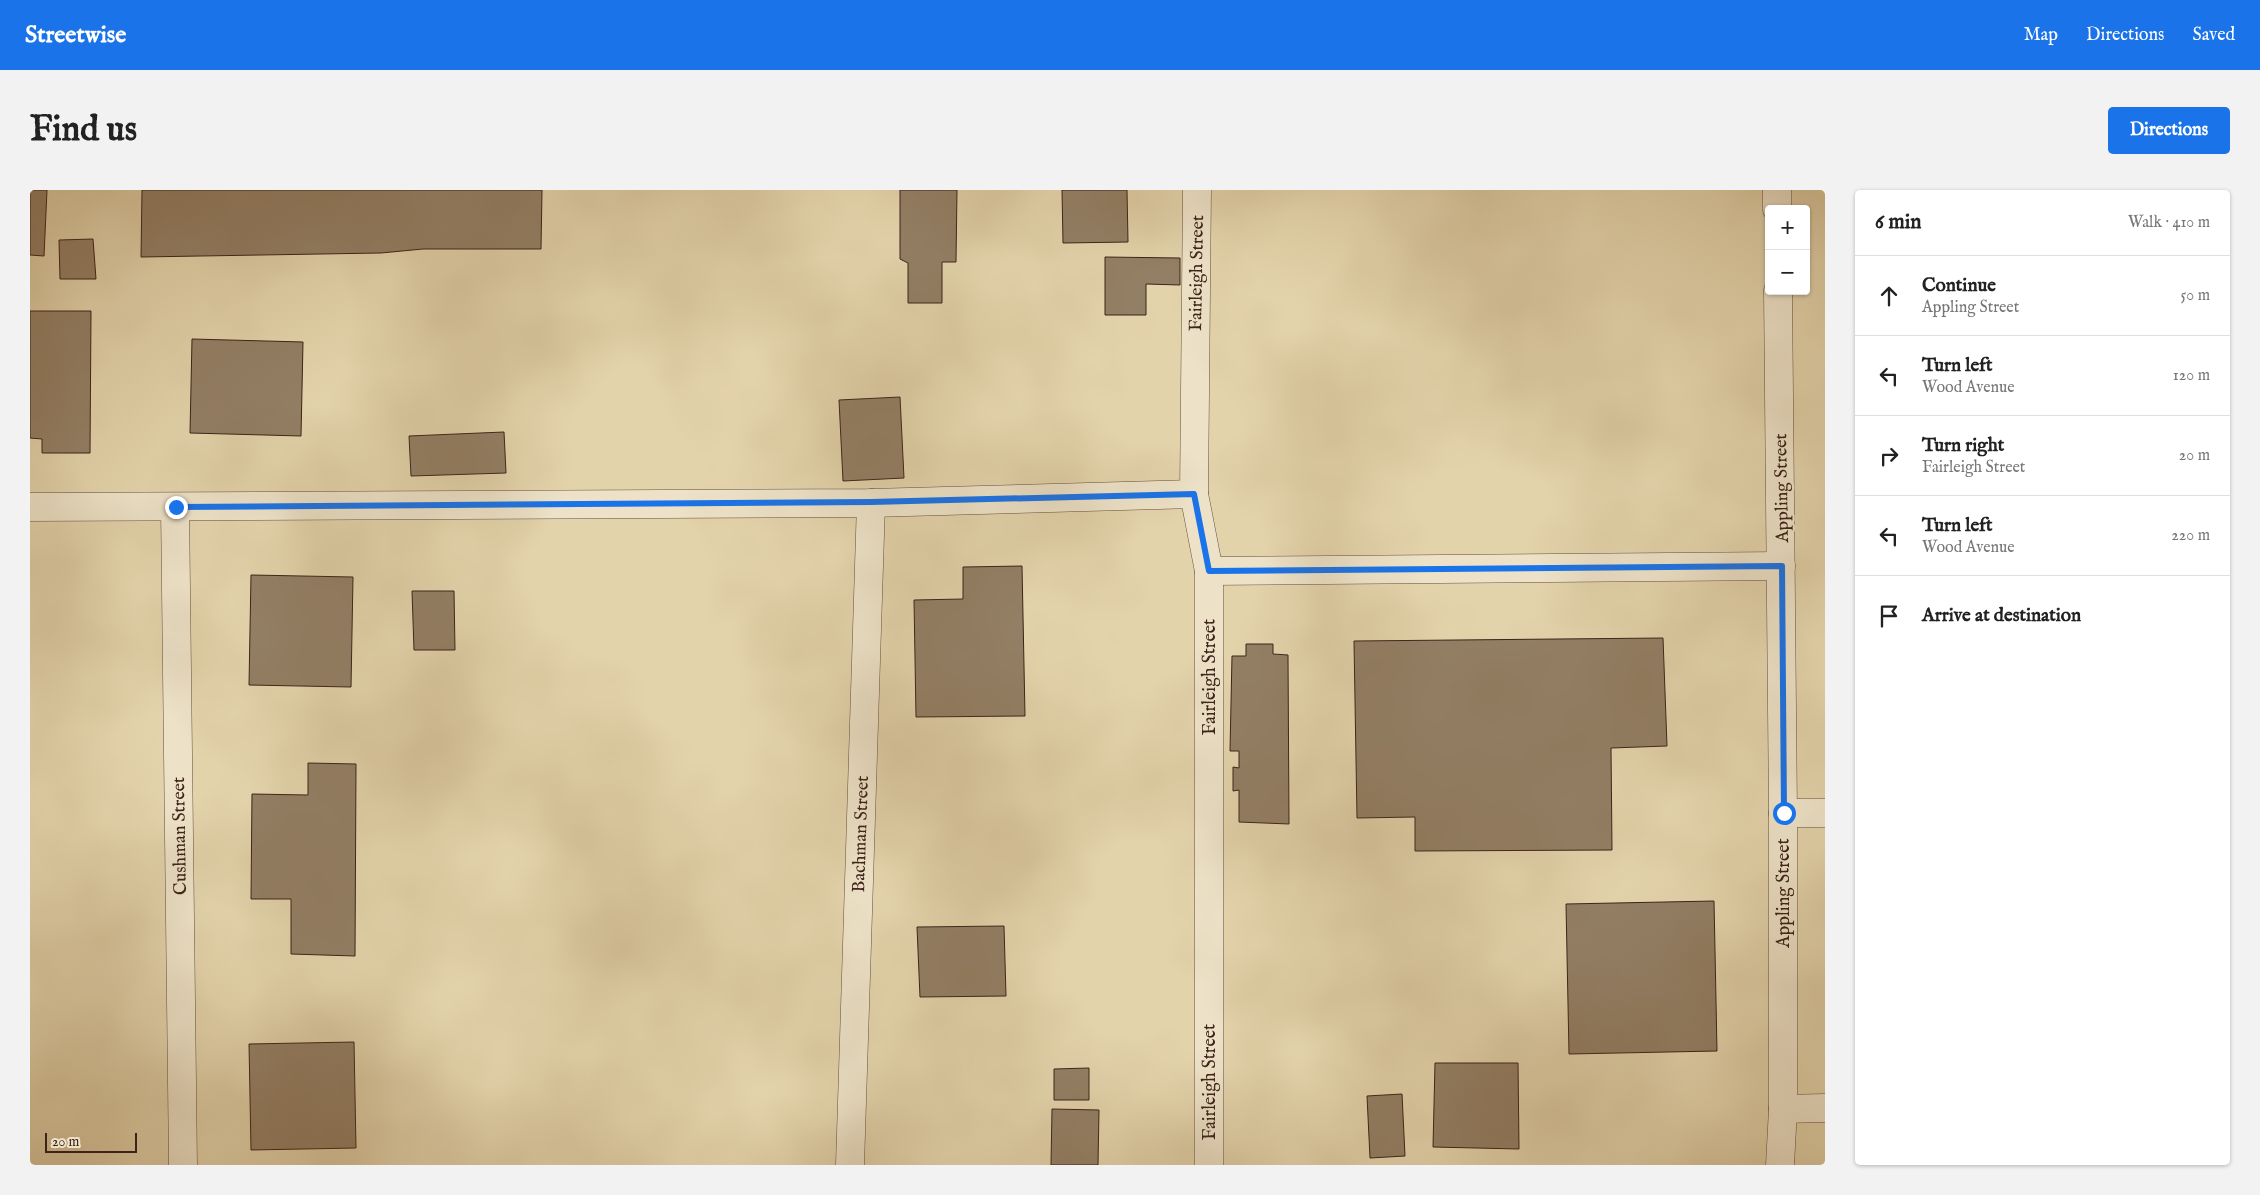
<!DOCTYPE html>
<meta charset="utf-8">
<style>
:root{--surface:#fff;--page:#f2f2f2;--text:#222;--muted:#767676;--line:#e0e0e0;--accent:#1a73e8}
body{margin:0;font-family:"IM FELL English",serif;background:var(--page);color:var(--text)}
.controls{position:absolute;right:15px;top:15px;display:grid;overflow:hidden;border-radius:5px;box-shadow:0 1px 4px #0004}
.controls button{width:45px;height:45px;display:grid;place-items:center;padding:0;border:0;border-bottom:1px solid var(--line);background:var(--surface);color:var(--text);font:25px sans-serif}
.scale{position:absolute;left:15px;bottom:12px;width:92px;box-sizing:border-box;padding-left:5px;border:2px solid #3d231a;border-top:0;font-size:14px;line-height:18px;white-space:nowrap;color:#3d231a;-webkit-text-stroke:4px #ede2c8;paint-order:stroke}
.stop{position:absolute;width:15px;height:15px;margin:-11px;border:4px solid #1a73e8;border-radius:50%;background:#fff}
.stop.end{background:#1a73e8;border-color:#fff;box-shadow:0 1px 5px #0008}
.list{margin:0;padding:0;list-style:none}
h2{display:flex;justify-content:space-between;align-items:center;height:65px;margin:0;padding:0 20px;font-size:21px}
h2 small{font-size:16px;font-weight:400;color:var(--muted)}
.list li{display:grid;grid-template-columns:32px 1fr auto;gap:15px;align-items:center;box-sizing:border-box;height:80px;padding:0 20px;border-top:1px solid var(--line)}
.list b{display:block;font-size:19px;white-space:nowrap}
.list p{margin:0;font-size:16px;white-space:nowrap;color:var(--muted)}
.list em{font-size:16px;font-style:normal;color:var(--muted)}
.icon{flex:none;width:28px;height:28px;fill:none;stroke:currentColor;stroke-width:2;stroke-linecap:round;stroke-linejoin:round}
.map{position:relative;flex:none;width:1795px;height:975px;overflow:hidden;border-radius:5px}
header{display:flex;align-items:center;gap:30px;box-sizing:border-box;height:70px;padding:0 25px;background:var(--accent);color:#fff}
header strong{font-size:24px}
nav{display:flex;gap:28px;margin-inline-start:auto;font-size:18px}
.intro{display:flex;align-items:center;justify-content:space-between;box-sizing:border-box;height:120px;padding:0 30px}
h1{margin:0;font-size:35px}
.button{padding:12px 22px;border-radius:5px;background:var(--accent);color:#fff;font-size:18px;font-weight:700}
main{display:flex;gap:30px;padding:0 30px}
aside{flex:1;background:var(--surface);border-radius:5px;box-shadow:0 1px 4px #0004}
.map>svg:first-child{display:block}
</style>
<header>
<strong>Streetwise</strong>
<nav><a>Map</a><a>Directions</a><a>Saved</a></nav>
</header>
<div class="intro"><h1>Find us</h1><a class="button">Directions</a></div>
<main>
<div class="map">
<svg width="1795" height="975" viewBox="0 0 1795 975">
<rect width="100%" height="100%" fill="#e3d3ab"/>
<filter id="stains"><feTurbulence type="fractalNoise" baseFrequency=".004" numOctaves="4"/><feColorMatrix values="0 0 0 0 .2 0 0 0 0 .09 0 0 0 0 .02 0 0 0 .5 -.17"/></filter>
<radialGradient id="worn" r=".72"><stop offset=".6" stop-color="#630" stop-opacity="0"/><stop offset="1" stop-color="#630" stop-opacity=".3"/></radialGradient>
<g fill="#937f65" stroke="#3d231a">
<path d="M 0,0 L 17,0 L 14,66 L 0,65 Z"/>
<path d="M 112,0 L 512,0 L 511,59 L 393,59 L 351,63 L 111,67 Z"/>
<path d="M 870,0 L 927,0 L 926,72 L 912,72 L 912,113 L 878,113 L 878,73 L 870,69 Z"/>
<path d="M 1032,0 L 1097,0 L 1098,52 L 1033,53 Z"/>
<path d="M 63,49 L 66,89 L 30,89 L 29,50 Z"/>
<path d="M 1075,67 L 1150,68 L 1150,95 L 1116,94 L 1116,125 L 1075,125 Z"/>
<path d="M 0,121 L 61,121 L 60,263 L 12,263 L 12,249 L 0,248 Z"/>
<path d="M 162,149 L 273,152 L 271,246 L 160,243 Z"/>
<path d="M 870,207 L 874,288 L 813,291 L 809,210 Z"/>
<path d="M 474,242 L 476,283 L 381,286 L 379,246 Z"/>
<path d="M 992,376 L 995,526 L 886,527 L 884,410 L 933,409 L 933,377 Z"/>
<path d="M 221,385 L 323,387 L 321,497 L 219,495 Z"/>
<path d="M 382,401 L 424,401 L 425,460 L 384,460 Z"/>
<path d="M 1633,448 L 1637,556 L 1581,558 L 1582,660 L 1385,661 L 1385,627 L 1327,628 L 1324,451 Z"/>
<path d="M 1216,454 L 1243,454 L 1243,464 L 1258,465 L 1259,634 L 1209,632 L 1209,600 L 1203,601 L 1203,577 L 1209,578 L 1209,561 L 1200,561 L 1202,466 L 1216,466 Z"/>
<path d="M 278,573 L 326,574 L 325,766 L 261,764 L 261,709 L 221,709 L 222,604 L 278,605 Z"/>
<path d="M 1684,711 L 1687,861 L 1539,864 L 1536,714 Z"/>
<path d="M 974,736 L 976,806 L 890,807 L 887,737 Z"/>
<path d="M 324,852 L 326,958 L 221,960 L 219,854 Z"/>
<path d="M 1405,873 L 1488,873 L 1489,959 L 1403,957 Z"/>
<path d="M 1059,878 L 1059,910 L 1024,910 L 1024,879 Z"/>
<path d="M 1372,904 L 1375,966 L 1340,968 L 1337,906 Z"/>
<path d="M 1022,919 L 1069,920 L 1068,975 L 1021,975 Z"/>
</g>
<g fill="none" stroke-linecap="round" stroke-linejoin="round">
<g stroke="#664f3e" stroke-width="29">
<g id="minor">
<path d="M 1167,0 L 1164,304 L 1179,381 L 1179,975"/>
<path d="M 1747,0 L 1747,19"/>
<path d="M 1748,101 L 1753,623 L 1753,919 L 1750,975"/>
<path d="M 0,317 L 841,313 L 1164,304"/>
<path d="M 145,317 L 153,975"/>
<path d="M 1179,381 L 1751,376"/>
<path d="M 1753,623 L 1795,623"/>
<path d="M 1753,919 L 1795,918"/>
<path d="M 820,975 L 841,313"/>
</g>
</g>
<use href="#minor" stroke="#ede2c8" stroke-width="28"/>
</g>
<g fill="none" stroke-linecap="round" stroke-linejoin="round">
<path stroke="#1a73e8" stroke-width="6" d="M 146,317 L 841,312 L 1164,304 L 1179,381 L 1752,376 L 1754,623"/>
</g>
<g text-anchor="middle" stroke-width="4.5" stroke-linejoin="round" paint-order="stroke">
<g font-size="18" fill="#3d231a" stroke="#ede2c8">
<text transform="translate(1166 83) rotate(-89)" y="6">Fairleigh Street</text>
<text transform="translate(1751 298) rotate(-91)" y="6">Appling Street</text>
<text transform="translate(1179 487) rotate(-90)" y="6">Fairleigh Street</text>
<text transform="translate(830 644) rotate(-88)" y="6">Bachman Street</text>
<text transform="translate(149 646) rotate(-91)" y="6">Cushman Street</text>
<text transform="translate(1753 703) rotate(-90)" y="6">Appling Street</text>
<text transform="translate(1179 892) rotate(-90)" y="6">Fairleigh Street</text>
</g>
</g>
<rect width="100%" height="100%" filter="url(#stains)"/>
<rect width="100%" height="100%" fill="url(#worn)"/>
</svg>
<div class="controls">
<button>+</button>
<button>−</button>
</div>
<div class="scale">20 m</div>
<div class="stop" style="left:1754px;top:623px"></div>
<div class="stop end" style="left:146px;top:317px"></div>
</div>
<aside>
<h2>6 min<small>Walk · 410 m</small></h2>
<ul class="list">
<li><svg class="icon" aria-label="ahead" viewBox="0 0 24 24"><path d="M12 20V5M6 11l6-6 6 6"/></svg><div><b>Continue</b><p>Appling Street</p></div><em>50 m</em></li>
<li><svg class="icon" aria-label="left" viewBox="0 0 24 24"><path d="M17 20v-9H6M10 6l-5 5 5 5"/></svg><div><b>Turn left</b><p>Wood Avenue</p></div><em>120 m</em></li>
<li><svg class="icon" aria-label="right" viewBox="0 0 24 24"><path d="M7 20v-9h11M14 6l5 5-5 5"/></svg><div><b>Turn right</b><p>Fairleigh Street</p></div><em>20 m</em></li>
<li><svg class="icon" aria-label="left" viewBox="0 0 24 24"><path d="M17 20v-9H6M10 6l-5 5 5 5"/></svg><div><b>Turn left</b><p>Wood Avenue</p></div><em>220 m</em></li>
<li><svg class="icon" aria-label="arrive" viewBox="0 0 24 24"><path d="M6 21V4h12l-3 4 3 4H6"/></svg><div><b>Arrive at destination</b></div></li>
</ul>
</aside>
</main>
